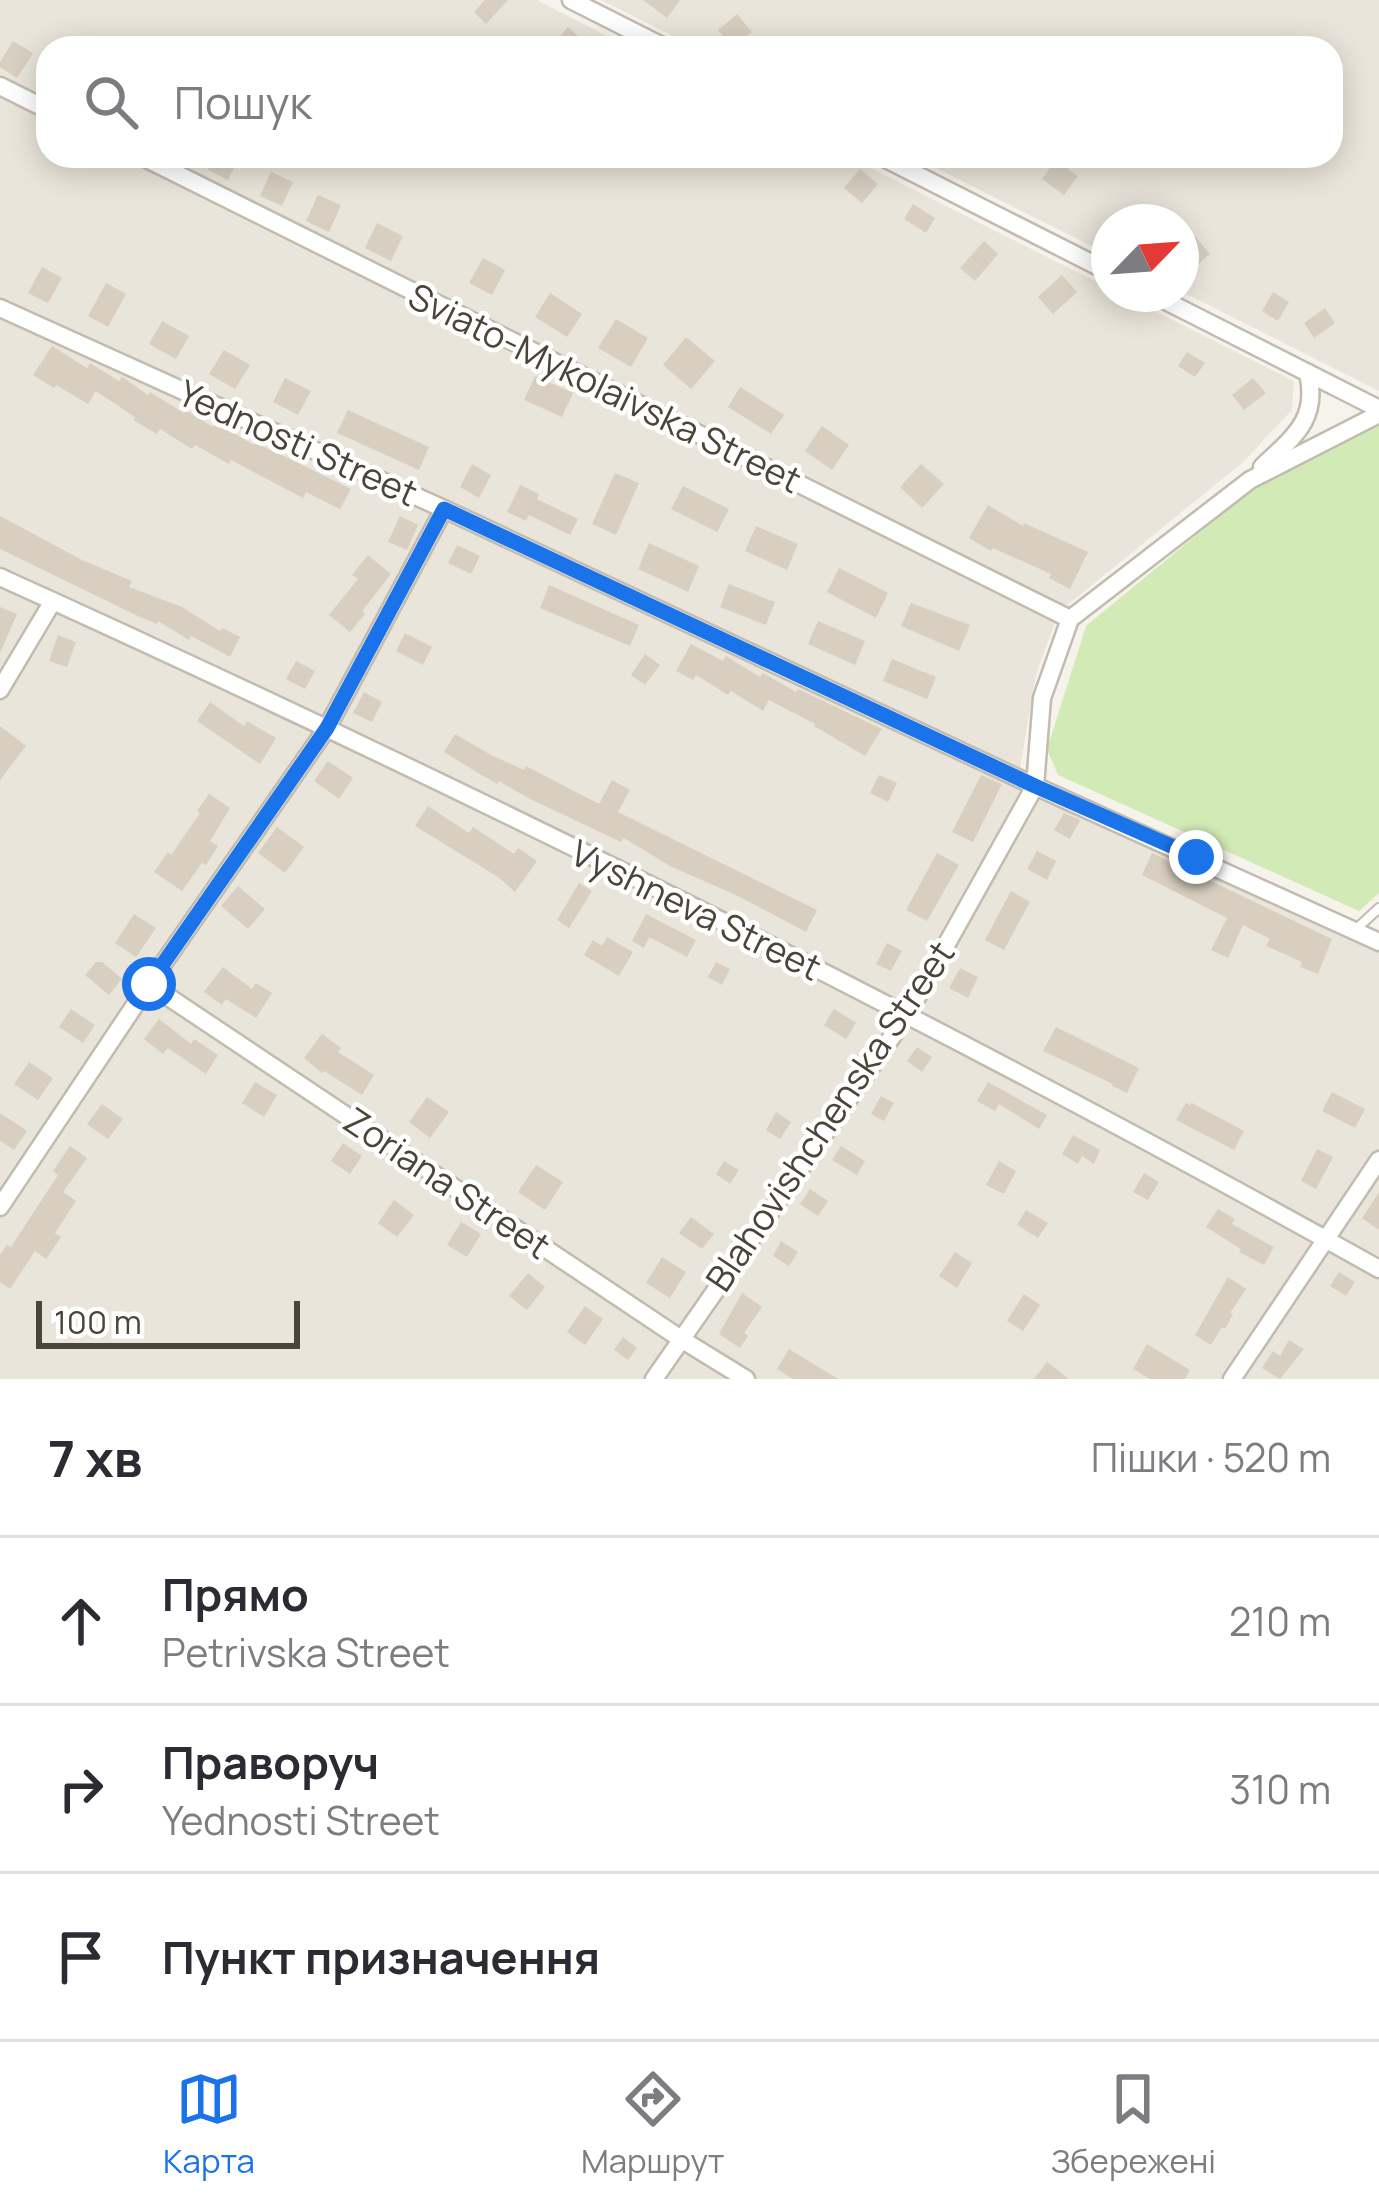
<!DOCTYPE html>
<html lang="uk">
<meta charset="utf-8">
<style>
:root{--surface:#fff;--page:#f2f2f3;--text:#2b2b33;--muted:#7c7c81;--line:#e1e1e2;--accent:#1a73e8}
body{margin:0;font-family:Manrope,sans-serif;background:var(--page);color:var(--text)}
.compass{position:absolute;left:1091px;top:204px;width:108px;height:108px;border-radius:50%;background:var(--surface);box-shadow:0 6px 30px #0003;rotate:65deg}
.scale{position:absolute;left:36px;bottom:30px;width:264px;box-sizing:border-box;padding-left:12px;border:6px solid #4b4439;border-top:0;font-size:33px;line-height:42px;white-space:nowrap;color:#4b4439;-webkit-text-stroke:9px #fff;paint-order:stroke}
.stop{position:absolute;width:36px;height:36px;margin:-27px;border:9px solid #1a73e8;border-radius:50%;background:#fff}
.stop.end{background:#1a73e8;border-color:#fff;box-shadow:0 3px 12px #0008}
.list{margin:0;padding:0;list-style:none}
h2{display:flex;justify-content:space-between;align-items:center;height:156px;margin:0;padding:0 48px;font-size:51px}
h2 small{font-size:39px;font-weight:400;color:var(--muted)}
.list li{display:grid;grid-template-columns:78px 1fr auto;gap:36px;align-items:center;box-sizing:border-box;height:168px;padding:0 48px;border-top:3px solid var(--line)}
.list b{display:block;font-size:45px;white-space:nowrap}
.list p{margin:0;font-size:39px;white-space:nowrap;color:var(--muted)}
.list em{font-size:39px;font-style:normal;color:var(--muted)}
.icon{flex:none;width:66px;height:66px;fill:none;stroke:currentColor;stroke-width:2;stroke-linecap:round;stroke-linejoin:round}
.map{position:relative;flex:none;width:1379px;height:1379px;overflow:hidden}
.search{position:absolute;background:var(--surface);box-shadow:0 6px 30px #0003;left:36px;right:36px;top:36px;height:132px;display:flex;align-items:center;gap:30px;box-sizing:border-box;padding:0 42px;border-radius:36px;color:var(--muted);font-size:45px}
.sheet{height:660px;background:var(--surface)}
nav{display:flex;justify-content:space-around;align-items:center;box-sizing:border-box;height:168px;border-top:3px solid var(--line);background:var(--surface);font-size:33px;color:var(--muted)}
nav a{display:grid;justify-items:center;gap:6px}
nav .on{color:var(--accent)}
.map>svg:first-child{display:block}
</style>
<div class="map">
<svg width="1379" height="1379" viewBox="0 0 1379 1379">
<rect width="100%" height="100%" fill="#f6f3ec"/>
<g fill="#eae5da">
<path d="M 0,0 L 537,0 L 630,48 L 48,48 L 48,156 L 846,156 L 1109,288 L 1109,294 L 1121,294 L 1294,381 L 1292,410 L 1242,463 L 1059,612 L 1036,674 L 1017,786 L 1379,950 L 1379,1379 L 0,1379 Z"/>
<path d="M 601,0 L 1379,0 L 1379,391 L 1181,291 L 1181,222 L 1109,222 L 1109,255 L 912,156 L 1331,156 L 1331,48 L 697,48 Z"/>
</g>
<path fill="#d2eab5" d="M 1379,426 L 1379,893 L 1359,911 L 1058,775 L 1047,749 L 1086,626 L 1262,481 Z"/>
<g fill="#d8cfc1">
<path d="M 485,0 L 508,0 L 486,24 L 474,12 Z"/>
<path d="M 643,0 L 680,0 L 667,18 Z"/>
<path d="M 737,14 L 752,32 L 733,48 L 718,30 Z"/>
<path d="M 568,27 L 591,48 L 550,48 Z"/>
<path d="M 13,41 L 33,53 L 17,78 L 0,67 L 0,62 Z"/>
<path d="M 215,156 L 240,156 L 228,180 L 208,170 Z"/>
<path d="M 1056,160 L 1078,176 L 1064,195 L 1042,179 Z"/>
<path d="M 860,169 L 878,184 L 862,203 L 844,188 Z"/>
<path d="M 271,172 L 293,182 L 282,206 L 260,196 Z"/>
<path d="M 318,195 L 341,205 L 329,232 L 306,221 Z"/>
<path d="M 913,204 L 935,218 L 926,233 L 904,219 Z"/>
<path d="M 377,223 L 403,236 L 391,261 L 365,248 Z"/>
<path d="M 1195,236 L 1210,254 L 1190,271 L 1181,261 L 1181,248 Z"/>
<path d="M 984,241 L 998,254 L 975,281 L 960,268 Z"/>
<path d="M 483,258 L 505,270 L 492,295 L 469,283 Z"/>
<path d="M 42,267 L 62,278 L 48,303 L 28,293 Z"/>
<path d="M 1062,275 L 1077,292 L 1053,314 L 1038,297 Z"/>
<path d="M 106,283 L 126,294 L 108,327 L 88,316 Z"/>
<path d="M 1273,292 L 1289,302 L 1278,321 L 1262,311 Z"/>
<path d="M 550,293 L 582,314 L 567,337 L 535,317 Z"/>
<path d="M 1325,308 L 1335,323 L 1314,338 L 1304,323 Z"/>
<path d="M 616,319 L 648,338 L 631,367 L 598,348 Z"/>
<path d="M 162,321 L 189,336 L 176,359 L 149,344 Z"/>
<path d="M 686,337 L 715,361 L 691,389 L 663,365 Z"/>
<path d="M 52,346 L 87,368 L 90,363 L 119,381 L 122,377 L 148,395 L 150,392 L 184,413 L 186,410 L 213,427 L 216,423 L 254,445 L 255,443 L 290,459 L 351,489 L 340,509 L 306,492 L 303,498 L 231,460 L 229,464 L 195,445 L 192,449 L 160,429 L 157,434 L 133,420 L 135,417 L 96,391 L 88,404 L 56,385 L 54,388 L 33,375 Z"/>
<path d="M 224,350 L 250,365 L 235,389 L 209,374 Z"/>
<path d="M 1187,352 L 1205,363 L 1195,377 L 1178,366 Z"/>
<path d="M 535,376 L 573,393 L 562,417 L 524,400 Z"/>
<path d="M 285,378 L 311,391 L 298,415 L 273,402 Z"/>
<path d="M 1253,378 L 1266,393 L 1244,410 L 1232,395 Z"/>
<path d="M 740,387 L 784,415 L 771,434 L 728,407 Z"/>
<path d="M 348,410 L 429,447 L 419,470 L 337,433 Z"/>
<path d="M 822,426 L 849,445 L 832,470 L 805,451 Z"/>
<path d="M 472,464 L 491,475 L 479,498 L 460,487 Z"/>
<path d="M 921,464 L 944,484 L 922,508 L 900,487 Z"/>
<path d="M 615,473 L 639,483 L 616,535 L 592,524 Z"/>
<path d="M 520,485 L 539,494 L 537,499 L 578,519 L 570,535 L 529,515 L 526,521 L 507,512 Z"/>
<path d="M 683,486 L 729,509 L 717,532 L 671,509 Z"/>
<path d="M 988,505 L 1023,526 L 1024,523 L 1088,552 L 1070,589 L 1049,578 L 1051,574 L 993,548 L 991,551 L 969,538 Z"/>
<path d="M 0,516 L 82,560 L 132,581 L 129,587 L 182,607 L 220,631 L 222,628 L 240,637 L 230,657 L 191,636 L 189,640 L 158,621 L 157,624 L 140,617 L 0,549 Z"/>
<path d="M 400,516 L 418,525 L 407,550 L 388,542 Z"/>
<path d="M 756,526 L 798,544 L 787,570 L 745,551 Z"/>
<path d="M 649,543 L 699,566 L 688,592 L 638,569 Z"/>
<path d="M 457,545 L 480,556 L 471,574 L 448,563 Z"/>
<path d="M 368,555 L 391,574 L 362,611 L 365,614 L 350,632 L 329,615 L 358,579 L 352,575 Z"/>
<path d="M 839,568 L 888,593 L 876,618 L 827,592 Z"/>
<path d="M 729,584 L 775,602 L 766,625 L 720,607 Z"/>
<path d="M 549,585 L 639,625 L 630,646 L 540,608 Z"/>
<path d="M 911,603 L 970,625 L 959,651 L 901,626 Z"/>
<path d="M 0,607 L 17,614 L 0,653 Z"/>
<path d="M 818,621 L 865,641 L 855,665 L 808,644 Z"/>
<path d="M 405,633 L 432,647 L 423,665 L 396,651 Z"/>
<path d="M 58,635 L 76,642 L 67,667 L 49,661 Z"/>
<path d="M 691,644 L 723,661 L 726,656 L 760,677 L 763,673 L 796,692 L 798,689 L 882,729 L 865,756 L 814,726 L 815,724 L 769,700 L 763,711 L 731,691 L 728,695 L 696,675 L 693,680 L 676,671 Z"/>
<path d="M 645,654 L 660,665 L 645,685 L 631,675 Z"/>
<path d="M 892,659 L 936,677 L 927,699 L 883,681 Z"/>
<path d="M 296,661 L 315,671 L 305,689 L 286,679 Z"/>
<path d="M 364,692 L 382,702 L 372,722 L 353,713 Z"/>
<path d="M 210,702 L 244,726 L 247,721 L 276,738 L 260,764 L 197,721 Z"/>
<path d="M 0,726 L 26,746 L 0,780 Z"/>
<path d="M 455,734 L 491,755 L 524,770 L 526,766 L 599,804 L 612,780 L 630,790 L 618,812 L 817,910 L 806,932 L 738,896 L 670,866 L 624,838 L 621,842 L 528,798 L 499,781 L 498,784 L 483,776 L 444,752 Z"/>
<path d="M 328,761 L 353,778 L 339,799 L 314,781 Z"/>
<path d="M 879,775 L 897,783 L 888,802 L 870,793 Z"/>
<path d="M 981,775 L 1002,784 L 973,842 L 952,832 Z"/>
<path d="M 209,794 L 230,808 L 210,841 L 218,846 L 206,865 L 202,863 L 182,891 L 154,872 L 168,852 L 171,855 L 200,813 L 197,811 Z"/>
<path d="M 428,806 L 469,833 L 473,827 L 514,854 L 518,848 L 537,861 L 515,892 L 498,877 L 415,826 Z"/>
<path d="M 1064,813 L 1080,820 L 1070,839 L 1054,830 Z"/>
<path d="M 277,827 L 304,847 L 285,873 L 258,853 Z"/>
<path d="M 1037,851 L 1056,861 L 1047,880 L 1027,869 Z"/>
<path d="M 937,853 L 959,865 L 927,921 L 906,910 Z"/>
<path d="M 1152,853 L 1332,939 L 1318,974 L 1300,967 L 1302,962 L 1266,946 L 1270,939 L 1243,925 L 1228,958 L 1211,950 L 1227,918 L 1142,875 Z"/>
<path d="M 579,883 L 592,891 L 569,928 L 557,920 Z"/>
<path d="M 238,886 L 265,909 L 248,929 L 221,906 Z"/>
<path d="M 1011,891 L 1030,902 L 1004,950 L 985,940 Z"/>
<path d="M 134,914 L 156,928 L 136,957 L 115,943 Z"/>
<path d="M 646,914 L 696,940 L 687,957 L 649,937 L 644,948 L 632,941 Z"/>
<path d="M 607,937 L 633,952 L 619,976 L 584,955 L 593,940 L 602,946 Z"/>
<path d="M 887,943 L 902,951 L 891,971 L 876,964 Z"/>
<path d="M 96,962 L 102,962 L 122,979 L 109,995 L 85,975 Z"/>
<path d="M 716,962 L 730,969 L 722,985 L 708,977 Z"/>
<path d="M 223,967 L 252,989 L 256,983 L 272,993 L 256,1018 L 226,999 L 222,1005 L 204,992 Z"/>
<path d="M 960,968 L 978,977 L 968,998 L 949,988 Z"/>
<path d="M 71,1009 L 95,1025 L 83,1043 L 59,1027 Z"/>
<path d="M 834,1009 L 856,1023 L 846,1039 L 824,1025 Z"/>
<path d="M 159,1019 L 191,1044 L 194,1039 L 218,1055 L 206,1074 L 168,1048 L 163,1054 L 144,1039 Z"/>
<path d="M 1056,1027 L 1139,1068 L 1127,1093 L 1112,1086 L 1113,1084 L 1043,1051 Z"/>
<path d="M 322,1034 L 341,1048 L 338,1052 L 374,1075 L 362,1095 L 324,1071 L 322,1073 L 304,1058 Z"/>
<path d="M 917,1047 L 932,1057 L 922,1072 L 907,1061 Z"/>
<path d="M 29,1062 L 53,1078 L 38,1100 L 14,1084 Z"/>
<path d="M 255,1082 L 277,1095 L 264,1117 L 242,1103 Z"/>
<path d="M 988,1082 L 1047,1115 L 1039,1129 L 999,1104 L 995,1111 L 977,1101 Z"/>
<path d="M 1332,1092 L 1365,1109 L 1355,1128 L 1322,1111 Z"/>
<path d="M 881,1096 L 894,1103 L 884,1121 L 871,1114 Z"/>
<path d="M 427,1097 L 449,1112 L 430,1138 L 409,1122 Z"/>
<path d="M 1186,1103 L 1190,1105 L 1192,1103 L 1244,1131 L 1234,1150 L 1176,1120 Z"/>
<path d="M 102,1104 L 123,1119 L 108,1139 L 87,1124 Z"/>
<path d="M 776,1112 L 791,1122 L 780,1139 L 766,1130 Z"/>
<path d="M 0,1113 L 27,1131 L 14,1150 L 0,1141 Z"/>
<path d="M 1073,1135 L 1100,1150 L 1094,1164 L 1082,1156 L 1078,1164 L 1062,1154 Z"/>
<path d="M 343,1143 L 362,1156 L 350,1174 L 331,1161 Z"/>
<path d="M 70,1146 L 87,1158 L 63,1192 L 76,1201 L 55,1233 L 61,1237 L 46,1259 L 35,1251 L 10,1289 L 0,1282 L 0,1255 L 7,1245 L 11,1247 L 58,1175 L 53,1171 Z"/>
<path d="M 841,1146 L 865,1161 L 857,1175 L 832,1160 Z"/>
<path d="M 1317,1149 L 1333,1157 L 1316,1189 L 1301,1181 Z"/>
<path d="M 724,1161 L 739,1170 L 730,1184 L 716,1174 Z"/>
<path d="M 999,1161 L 1016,1171 L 1004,1194 L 986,1185 Z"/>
<path d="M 536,1165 L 563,1182 L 545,1210 L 518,1192 Z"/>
<path d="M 1144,1173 L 1159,1182 L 1148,1200 L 1133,1192 Z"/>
<path d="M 810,1189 L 828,1201 L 818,1216 L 800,1204 Z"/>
<path d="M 1379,1192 L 1379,1230 L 1362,1218 Z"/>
<path d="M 394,1200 L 414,1215 L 397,1237 L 378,1223 Z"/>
<path d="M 1218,1209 L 1235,1219 L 1232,1224 L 1274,1247 L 1264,1265 L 1239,1252 L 1241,1249 L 1206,1227 Z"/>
<path d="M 1026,1210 L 1048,1223 L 1038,1238 L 1017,1225 Z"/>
<path d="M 691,1217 L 714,1234 L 702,1249 L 679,1233 Z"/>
<path d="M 461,1222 L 481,1234 L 467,1257 L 447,1245 Z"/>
<path d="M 781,1241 L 798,1252 L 789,1266 L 773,1256 Z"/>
<path d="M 955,1252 L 972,1263 L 957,1288 L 939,1276 Z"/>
<path d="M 662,1257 L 686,1272 L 670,1298 L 646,1283 Z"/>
<path d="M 1339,1272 L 1355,1282 L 1346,1296 L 1330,1286 Z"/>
<path d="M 528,1273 L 545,1287 L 527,1310 L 509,1296 Z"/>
<path d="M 1228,1277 L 1246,1289 L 1230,1313 L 1233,1314 L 1225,1329 L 1222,1327 L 1211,1345 L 1195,1335 Z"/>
<path d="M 742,1293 L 762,1307 L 744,1333 L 748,1336 L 740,1348 L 719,1334 Z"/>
<path d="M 1024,1294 L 1040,1305 L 1023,1331 L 1007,1321 Z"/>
<path d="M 585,1306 L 603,1319 L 585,1345 L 567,1332 Z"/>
<path d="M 623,1337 L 637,1348 L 628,1360 L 614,1350 Z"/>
<path d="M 1289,1340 L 1304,1349 L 1280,1379 L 1262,1368 L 1273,1351 L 1280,1356 Z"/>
<path d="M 1147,1344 L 1190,1370 L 1185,1379 L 1150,1379 L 1133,1369 Z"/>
<path d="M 789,1349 L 838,1379 L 793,1379 L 777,1369 Z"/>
<path d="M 1047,1362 L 1069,1379 L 1034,1379 Z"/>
</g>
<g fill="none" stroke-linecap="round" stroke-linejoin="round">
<g stroke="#c2bbae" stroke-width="12">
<path id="lane" d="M 1354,931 L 1379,908"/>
</g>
<g stroke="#c2bbae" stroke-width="21">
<g id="street">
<path d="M 571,0 L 666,48"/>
<path d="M 0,86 L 48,110"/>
<path d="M 141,156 L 1070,619"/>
<path d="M 880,156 L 1109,272"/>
<path d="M 1152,294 L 1379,409"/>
<path d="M 0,308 L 444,509 L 1035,786 L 1379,942"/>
<path d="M 1262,467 C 1293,437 1319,420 1308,373"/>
<path d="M 0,577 C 468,789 931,1018 1379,1269"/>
<path d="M 0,690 L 53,601"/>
<path d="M 149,984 L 681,1339 L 746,1379"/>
<path d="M 0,1207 L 149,984 L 327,728 L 444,509"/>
<path d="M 654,1379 L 907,1015 L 1035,786 L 1042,698 L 1070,619 L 1250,480 L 1379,414"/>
<path d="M 1232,1379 L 1379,1160"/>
</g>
</g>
<use href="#lane" stroke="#fff" stroke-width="8"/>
<use href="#street" stroke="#fff" stroke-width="16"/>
</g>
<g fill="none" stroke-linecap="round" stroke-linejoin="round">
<path stroke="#1a73e8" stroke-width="15" d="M 149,984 L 327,728 L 444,509 L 1035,786 L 1196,857"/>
</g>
<g text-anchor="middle" stroke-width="9" stroke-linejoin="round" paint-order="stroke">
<g font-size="36" fill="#4b4439" stroke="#fff">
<text transform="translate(605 388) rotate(26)" y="13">Sviato-Mykolaivska Street</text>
<text transform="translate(298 443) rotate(24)" y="13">Yednosti Street</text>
<text transform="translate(696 910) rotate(26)" y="13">Vyshneva Street</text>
<text transform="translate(830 1116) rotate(-56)" y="13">Blahovishchenska Street</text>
<text transform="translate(447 1183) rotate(34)" y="13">Zoriana Street</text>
</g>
</g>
</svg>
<svg class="compass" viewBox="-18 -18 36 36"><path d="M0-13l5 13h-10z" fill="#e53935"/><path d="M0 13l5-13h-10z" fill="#7c7c81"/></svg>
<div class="scale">100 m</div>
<div class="stop" style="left:149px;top:984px"></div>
<div class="stop end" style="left:1196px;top:857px"></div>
<div class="search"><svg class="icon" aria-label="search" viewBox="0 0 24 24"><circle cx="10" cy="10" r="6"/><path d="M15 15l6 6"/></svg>Пошук</div>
</div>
<section class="sheet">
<h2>7 хв<small>Пішки · 520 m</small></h2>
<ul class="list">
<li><svg class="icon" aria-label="ahead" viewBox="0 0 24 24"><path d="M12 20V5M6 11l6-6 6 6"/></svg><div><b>Прямо</b><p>Petrivska Street</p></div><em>210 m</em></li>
<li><svg class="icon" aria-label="right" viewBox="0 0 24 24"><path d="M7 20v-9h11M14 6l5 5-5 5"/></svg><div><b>Праворуч</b><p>Yednosti Street</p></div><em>310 m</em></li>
<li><svg class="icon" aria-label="arrive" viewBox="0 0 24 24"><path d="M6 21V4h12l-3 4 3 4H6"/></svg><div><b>Пункт призначення</b></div></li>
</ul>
</section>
<nav>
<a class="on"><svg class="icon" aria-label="map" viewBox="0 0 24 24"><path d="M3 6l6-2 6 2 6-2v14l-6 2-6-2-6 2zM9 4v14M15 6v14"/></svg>Карта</a>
<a><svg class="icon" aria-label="directions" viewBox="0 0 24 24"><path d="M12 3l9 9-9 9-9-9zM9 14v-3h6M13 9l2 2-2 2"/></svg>Маршрут</a>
<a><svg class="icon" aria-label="saved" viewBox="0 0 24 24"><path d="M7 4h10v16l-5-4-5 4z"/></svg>Збережені</a>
</nav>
